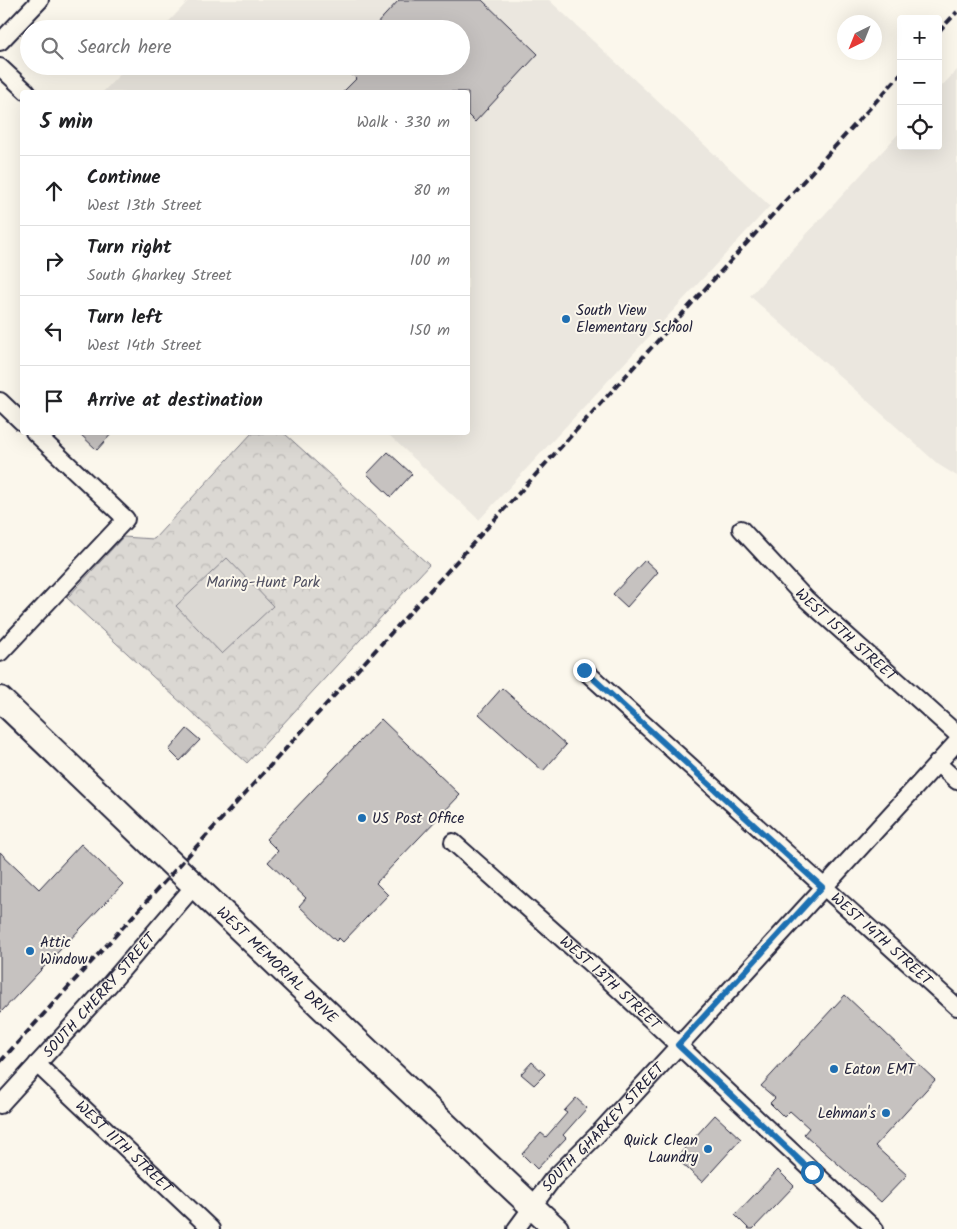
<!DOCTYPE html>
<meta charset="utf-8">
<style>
:root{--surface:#fff;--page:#f6f6f6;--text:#202124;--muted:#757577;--line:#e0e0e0}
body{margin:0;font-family:Kalam,sans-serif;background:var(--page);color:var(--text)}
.controls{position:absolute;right:15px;top:15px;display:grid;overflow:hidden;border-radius:5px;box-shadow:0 5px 20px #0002}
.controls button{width:45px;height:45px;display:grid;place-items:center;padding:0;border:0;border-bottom:1px solid var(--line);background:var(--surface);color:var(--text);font:25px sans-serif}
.compass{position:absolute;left:837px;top:15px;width:45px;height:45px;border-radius:50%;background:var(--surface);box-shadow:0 5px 20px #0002;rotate:223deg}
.stop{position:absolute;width:15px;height:15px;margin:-11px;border:4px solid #1f6fb2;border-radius:50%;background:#fff}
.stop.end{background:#1f6fb2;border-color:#fff;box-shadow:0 1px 5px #0008}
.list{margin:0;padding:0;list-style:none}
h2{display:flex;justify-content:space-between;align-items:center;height:65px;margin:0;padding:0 20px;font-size:21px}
h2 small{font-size:16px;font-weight:400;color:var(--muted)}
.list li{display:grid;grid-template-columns:32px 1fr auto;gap:15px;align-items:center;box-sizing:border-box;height:70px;padding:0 20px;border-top:1px solid var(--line)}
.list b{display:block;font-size:19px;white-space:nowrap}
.list p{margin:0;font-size:16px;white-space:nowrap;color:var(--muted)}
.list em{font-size:16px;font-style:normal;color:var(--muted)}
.icon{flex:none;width:28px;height:28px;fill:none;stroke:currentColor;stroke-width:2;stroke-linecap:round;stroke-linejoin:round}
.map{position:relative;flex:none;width:957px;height:1229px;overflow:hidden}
.search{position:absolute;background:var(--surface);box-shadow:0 5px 20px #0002;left:20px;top:20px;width:450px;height:55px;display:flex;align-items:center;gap:12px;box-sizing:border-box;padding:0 18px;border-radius:28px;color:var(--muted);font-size:19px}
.panel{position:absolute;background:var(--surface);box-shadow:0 5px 20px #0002;left:20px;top:90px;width:450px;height:345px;border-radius:5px}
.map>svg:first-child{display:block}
</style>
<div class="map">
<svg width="957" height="1229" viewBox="0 0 957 1229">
<defs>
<pattern id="forest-crowns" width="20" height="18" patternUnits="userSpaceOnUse" patternTransform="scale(1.25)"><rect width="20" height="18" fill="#dbd8d3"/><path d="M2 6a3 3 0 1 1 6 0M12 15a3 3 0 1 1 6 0" fill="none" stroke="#bcb9b6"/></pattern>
</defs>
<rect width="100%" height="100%" fill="#fbf7ec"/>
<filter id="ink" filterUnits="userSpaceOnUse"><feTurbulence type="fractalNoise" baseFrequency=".02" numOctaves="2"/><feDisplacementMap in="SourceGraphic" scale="10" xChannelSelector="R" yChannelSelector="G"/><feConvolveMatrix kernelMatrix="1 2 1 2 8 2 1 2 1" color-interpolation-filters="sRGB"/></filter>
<g filter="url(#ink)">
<g fill="#ebe7df">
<path d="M 189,0 L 549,0 L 770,206 L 479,520 L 387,433 L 468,432 L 468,92 L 103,92 L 128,66 L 461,66 L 461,29 L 162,29 Z"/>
<path d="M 957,70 L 957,476 L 939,465 L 750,296 L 901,131 L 901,146 L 938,146 L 938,90 Z"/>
</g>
<path fill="url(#forest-crowns)" stroke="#7e7d87" d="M 252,433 L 284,433 L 429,565 L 247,763 L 67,598 L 123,537 L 154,539 Z"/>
<path fill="#dbd8d3" stroke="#7e7d87" d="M 227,558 L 273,606 L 222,654 L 176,606 Z"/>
<g fill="#c6c2c0" stroke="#22223b">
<path d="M 399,0 L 482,0 L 538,54 L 475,122 L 468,115 L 468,92 L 343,92 L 356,79 L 343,66 L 461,66 L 461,29 L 372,29 Z"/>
<path d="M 78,432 L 113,432 L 97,450 Z"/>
<path d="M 388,452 L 412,474 L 391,497 L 367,474 Z"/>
<path d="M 645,560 L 658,572 L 627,607 L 613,594 Z"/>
<path d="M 502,688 L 566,745 L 543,771 L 479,714 Z"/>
<path d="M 381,719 L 460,795 L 376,883 L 388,895 L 343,942 L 339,938 L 336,941 L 299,906 L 306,898 L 268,862 L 278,851 L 266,839 Z"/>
<path d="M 187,729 L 200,740 L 180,761 L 169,750 Z"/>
<path d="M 81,844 L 123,884 L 0,1013 L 0,852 L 39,889 Z"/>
<path d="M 845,995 L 935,1080 L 875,1146 L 907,1175 L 881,1202 L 804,1134 L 809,1128 L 790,1111 L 784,1117 L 770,1103 L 775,1098 L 761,1086 Z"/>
<path d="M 532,1062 L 545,1074 L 534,1085 L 521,1074 Z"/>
<path d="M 576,1098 L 587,1108 L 563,1135 L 566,1138 L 537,1169 L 522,1154 L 541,1133 L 546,1137 L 567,1113 L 564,1111 Z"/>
<path d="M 715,1115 L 741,1139 L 702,1182 L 676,1158 Z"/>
<path d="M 778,1170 L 794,1186 L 753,1229 L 749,1229 L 735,1215 Z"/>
</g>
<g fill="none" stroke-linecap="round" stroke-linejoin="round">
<g stroke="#22223b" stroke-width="20">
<g id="street">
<path d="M 0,42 L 40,0"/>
<path d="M 0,67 L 27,92"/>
<path d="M 0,401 L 22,422"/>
<path id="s1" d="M 741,529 L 806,599 L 957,734"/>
<path d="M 0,653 L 126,519 L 34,432"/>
<path id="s2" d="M 584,670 L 957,1007"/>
<path d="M 937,763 L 957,781"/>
<path id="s3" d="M 453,842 L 602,974 L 875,1229"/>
<path id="s4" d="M 37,1064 L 211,1229"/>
<path id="s5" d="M 0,1105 L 110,984 L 195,885"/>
<path id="s6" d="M 516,1229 L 552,1180 L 597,1135 L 957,742"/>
</g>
</g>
<g stroke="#22223b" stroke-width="28">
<g id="secondary">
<path id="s7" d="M 0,699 C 185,876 369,1054 556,1229"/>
</g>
</g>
<use href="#street" stroke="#fbf7ec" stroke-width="16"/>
<use href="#secondary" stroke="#fbf7ec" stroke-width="24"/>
<g stroke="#22223b" stroke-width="4" stroke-dasharray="8 4" stroke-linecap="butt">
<path d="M 938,32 L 957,12"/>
<path d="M 0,1062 L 901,74"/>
</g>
</g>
</g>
<g fill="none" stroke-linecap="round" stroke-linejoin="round" filter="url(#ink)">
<path stroke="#1f6fb2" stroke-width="6" d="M 584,670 L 822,887 L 678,1045 L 812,1172"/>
</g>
<g fill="#1f6fb2" stroke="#fbf7ec" stroke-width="2">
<circle cx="566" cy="319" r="5"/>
<circle cx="362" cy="818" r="5"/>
<circle cx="30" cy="951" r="5"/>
<circle cx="834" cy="1069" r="5"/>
<circle cx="886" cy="1113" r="5"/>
<circle cx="708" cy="1149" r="5"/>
</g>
<g text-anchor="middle" stroke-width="4" stroke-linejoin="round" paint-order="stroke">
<g font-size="15" fill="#22223b" stroke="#fbf7ec" text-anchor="start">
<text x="576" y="315">South View<tspan x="576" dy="17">Elementary School</tspan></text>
<text x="372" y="823">US Post Office</text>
<text x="40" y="947">Attic<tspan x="40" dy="17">Window</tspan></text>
<text x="844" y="1074">Eaton EMT</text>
<text x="876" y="1118" text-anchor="end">Lehman's</text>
<text x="698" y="1145" text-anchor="end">Quick Clean<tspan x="698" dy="17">Laundry</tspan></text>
</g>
<g font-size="15" fill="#505061" stroke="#fbf7ec">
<text x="263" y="587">Maring-Hunt Park</text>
</g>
<g font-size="15" fill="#22223b" stroke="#fbf7ec">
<text dy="5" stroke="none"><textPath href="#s1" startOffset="149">WEST 15TH STREET</textPath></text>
<text dy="5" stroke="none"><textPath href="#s2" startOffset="401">WEST 14TH STREET</textPath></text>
<text dy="5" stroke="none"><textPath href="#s7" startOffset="384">WEST MEMORIAL DRIVE</textPath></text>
<text dy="5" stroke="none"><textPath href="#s3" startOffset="211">WEST 13TH STREET</textPath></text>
<text dy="5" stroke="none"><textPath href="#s5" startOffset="148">SOUTH CHERRY STREET</textPath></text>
<text dy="5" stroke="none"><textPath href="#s6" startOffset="134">SOUTH GHARKEY STREET</textPath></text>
<text dy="5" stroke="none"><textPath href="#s4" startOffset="120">WEST 11TH STREET</textPath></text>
</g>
</g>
</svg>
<div class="controls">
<button>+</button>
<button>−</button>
<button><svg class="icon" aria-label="locate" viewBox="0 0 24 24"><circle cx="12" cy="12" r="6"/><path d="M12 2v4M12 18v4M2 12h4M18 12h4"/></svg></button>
</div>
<svg class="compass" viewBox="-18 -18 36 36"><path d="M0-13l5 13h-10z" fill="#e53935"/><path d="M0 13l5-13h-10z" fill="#757577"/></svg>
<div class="stop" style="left:812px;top:1172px"></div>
<div class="stop end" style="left:584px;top:670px"></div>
<div class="search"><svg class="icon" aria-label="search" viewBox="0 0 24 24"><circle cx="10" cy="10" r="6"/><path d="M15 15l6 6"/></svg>Search here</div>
<section class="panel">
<h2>5 min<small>Walk · 330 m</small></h2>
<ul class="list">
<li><svg class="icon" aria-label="ahead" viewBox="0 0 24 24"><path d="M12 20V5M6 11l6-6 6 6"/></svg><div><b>Continue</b><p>West 13th Street</p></div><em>80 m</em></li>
<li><svg class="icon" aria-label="right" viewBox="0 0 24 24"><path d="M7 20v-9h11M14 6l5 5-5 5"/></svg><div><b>Turn right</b><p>South Gharkey Street</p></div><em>100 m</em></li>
<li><svg class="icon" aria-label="left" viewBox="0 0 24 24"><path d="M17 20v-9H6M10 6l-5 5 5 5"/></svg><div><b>Turn left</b><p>West 14th Street</p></div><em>150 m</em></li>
<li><svg class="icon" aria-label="arrive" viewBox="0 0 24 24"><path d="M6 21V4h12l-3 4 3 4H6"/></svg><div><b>Arrive at destination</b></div></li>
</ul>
</section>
</div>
